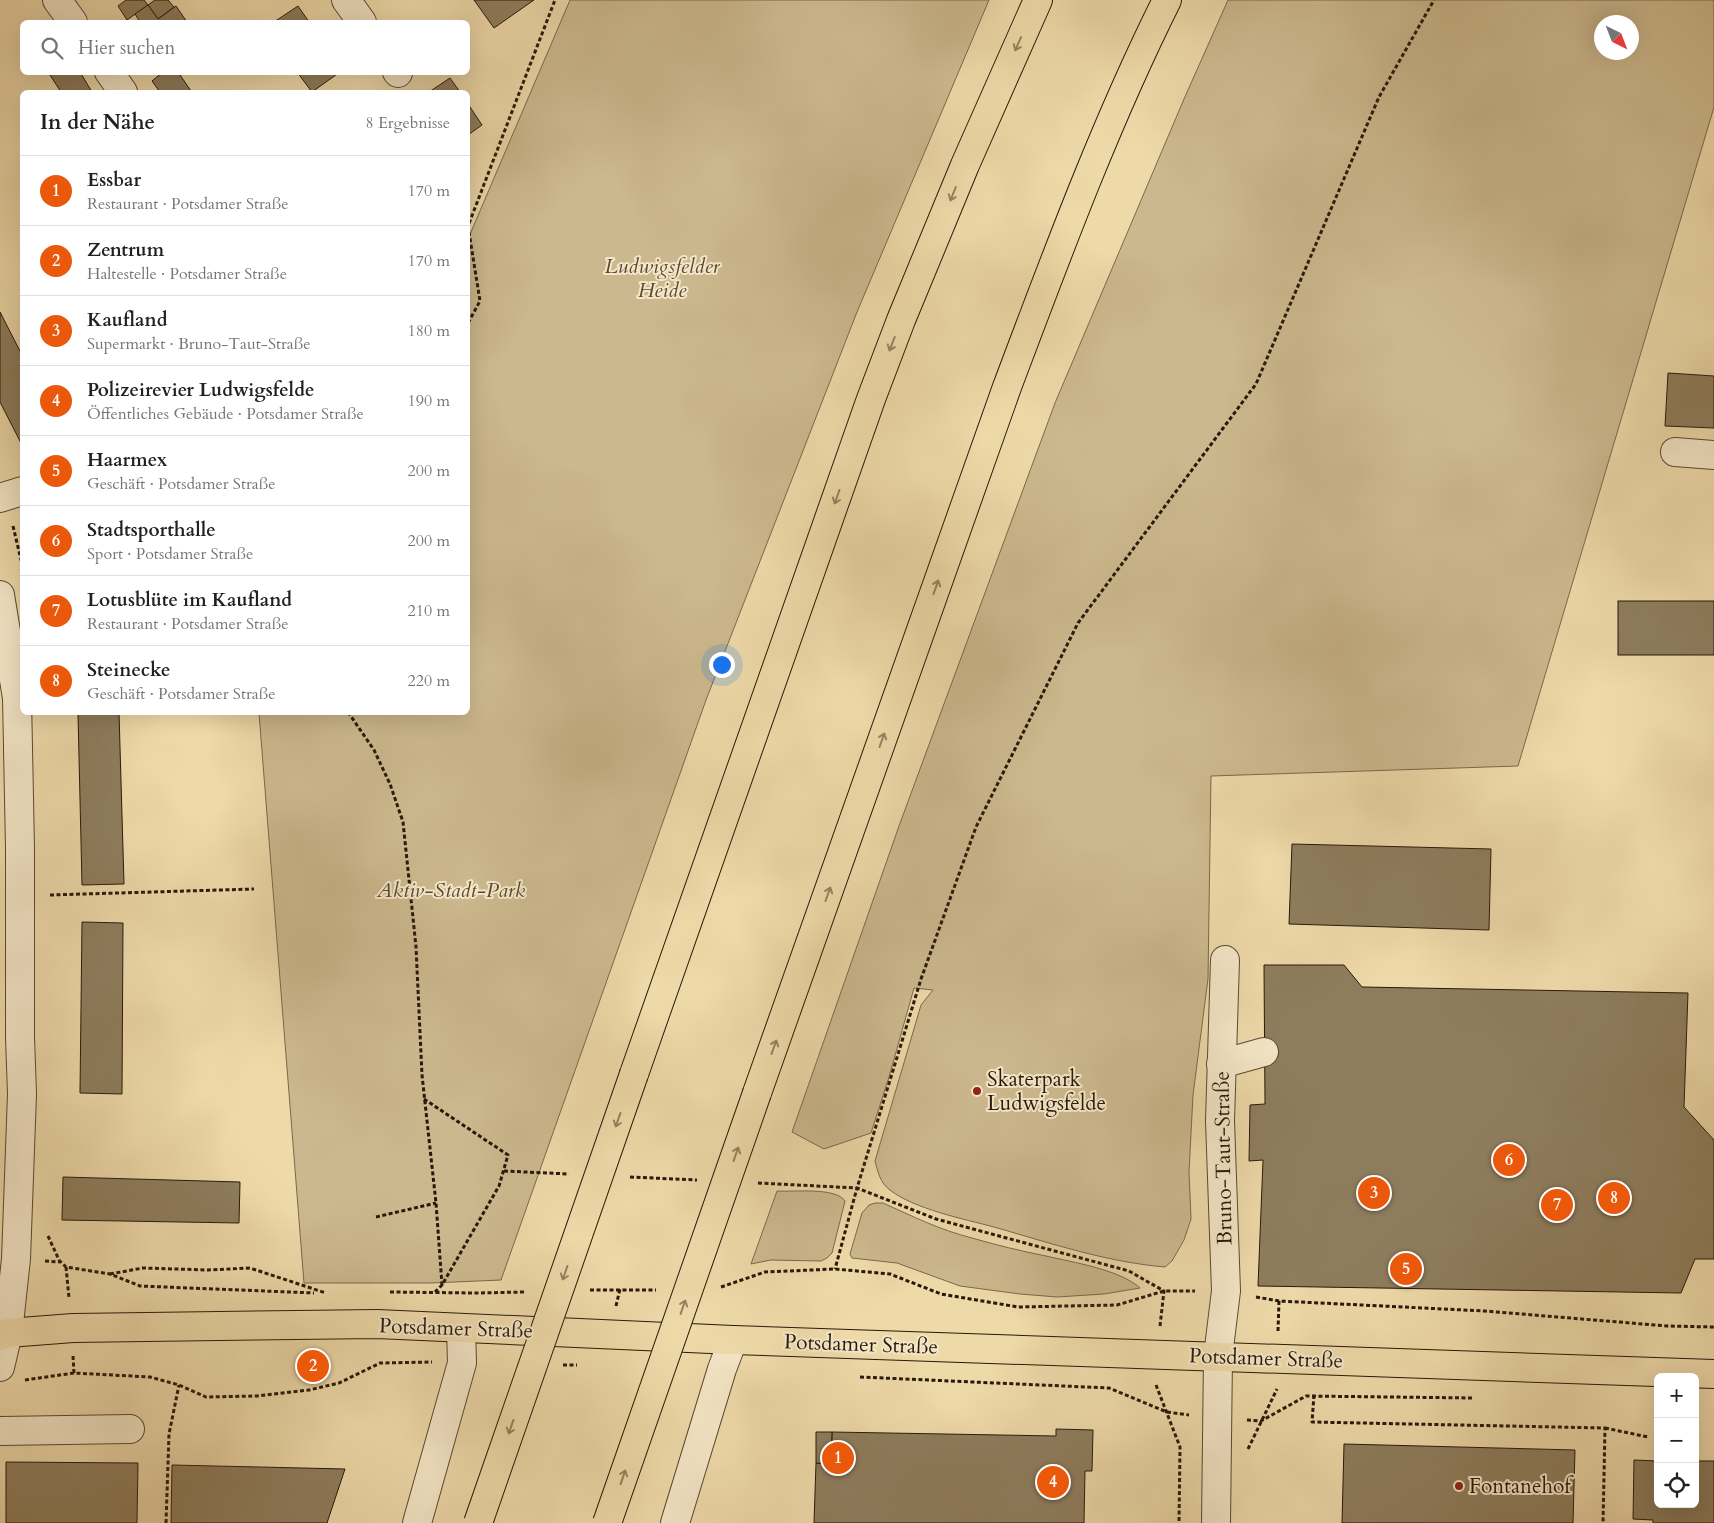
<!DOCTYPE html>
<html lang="de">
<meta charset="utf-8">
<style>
:root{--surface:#fff;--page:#f6f6f6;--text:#202124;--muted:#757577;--line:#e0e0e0;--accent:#ea580c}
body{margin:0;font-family:Cardo,serif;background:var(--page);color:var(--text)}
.controls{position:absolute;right:15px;bottom:15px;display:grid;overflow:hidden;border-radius:8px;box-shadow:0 5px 20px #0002}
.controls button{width:45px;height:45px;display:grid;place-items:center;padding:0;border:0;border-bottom:1px solid var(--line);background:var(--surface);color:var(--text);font:25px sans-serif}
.compass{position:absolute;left:1594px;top:15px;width:45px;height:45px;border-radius:50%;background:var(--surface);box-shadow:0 5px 20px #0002;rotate:138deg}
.you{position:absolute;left:721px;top:664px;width:18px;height:18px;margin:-12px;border:4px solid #fff;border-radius:50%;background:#1a73e8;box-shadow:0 0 0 8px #1a73e833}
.badge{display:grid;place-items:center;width:32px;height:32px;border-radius:50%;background:var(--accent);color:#fff;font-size:16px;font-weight:700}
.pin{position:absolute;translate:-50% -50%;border:2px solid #fff;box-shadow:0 1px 5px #0006}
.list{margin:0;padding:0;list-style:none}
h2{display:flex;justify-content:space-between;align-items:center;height:65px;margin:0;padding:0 20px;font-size:21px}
h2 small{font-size:16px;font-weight:400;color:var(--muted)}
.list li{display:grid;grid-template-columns:32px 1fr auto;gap:15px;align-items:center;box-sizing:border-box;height:70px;padding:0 20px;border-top:1px solid var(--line)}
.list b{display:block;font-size:19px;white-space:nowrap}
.list p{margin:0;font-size:16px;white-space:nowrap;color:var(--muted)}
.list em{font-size:16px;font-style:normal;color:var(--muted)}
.icon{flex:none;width:28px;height:28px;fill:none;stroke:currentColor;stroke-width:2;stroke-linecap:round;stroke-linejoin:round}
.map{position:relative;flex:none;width:1714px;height:1523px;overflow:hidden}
.search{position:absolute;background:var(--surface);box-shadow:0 5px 20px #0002;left:20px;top:20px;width:450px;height:55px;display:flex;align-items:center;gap:12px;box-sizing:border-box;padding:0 18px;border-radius:8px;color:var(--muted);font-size:19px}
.panel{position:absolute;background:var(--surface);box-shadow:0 5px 20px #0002;left:20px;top:90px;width:450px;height:625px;border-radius:8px}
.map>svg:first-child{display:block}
</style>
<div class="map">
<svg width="1714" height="1523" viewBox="0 0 1714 1523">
<rect width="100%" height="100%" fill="#eed9a9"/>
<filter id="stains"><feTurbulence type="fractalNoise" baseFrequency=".004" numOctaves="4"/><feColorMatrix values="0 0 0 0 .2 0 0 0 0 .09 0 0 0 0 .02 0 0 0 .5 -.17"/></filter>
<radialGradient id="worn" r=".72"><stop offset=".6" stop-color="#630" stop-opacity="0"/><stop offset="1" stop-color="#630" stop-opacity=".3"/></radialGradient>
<g fill="#ccb88e" stroke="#7a684c" fill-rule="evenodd">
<path d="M 570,0 L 989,0 L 857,312 L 706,700 L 501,1280 L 431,1283 L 304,1283 L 259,713 L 468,712 L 468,239 Z"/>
<path d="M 1228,0 L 1714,0 L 1714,107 L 1518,766 L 1211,776 L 1208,979 L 1193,1095 L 1189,1172 L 1191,1219 L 1184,1240 L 1172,1261 L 1165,1267 C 1106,1262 1050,1243 994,1227 C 964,1219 914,1209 890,1190 C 880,1183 878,1172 875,1161 L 921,1005 L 933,990 L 914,988 L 889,1077 L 871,1133 L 824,1149 L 792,1132 L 899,826 L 1055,403 L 1184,99 ZM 1602,22 L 1632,22 L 1632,52 L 1602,52 Z"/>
<path d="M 777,1191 C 794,1192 836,1187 845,1201 L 832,1253 L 827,1258 L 821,1261 L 771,1260 L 751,1264 Z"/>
<path d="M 875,1203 L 883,1203 C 912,1216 940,1230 972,1238 C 996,1245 1021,1251 1046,1256 C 1072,1262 1121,1270 1140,1288 L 1104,1294 L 1057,1297 L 1020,1294 L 960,1286 L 897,1263 L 852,1258 L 850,1254 L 862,1213 L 869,1205 Z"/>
</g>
<g fill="#8e7d5d" stroke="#27190a">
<path d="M 126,0 L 144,0 L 148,5 L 127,20 L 118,6 Z"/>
<path d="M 155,0 L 168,0 L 174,7 L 158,19 L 148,5 Z"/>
<path d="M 474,0 L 534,0 L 494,28 Z"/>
<path d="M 148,5 L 158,19 L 176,6 L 187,22 L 140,22 L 135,14 Z"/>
<path d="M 298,6 L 309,22 L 274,22 Z"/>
<path d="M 48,72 L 80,72 L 92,92 L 61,92 Z"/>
<path d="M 163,72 L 178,72 L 191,91 L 188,92 L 160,92 L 152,81 Z"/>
<path d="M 297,72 L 340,72 L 312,92 Z"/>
<path d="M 450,78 L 460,92 L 429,92 Z"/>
<path d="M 468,104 L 482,125 L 468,135 Z"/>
<path d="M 0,312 L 22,355 L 22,445 L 0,402 Z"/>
<path d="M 1668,373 L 1714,376 L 1714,428 L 1665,426 Z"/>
<rect x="1618" y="601" width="96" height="54"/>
<path d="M 119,713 L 124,884 L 82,885 L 78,714 Z"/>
<path d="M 1292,844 L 1491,849 L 1489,930 L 1289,924 Z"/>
<path d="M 82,922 L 123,923 L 122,1094 L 80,1093 Z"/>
<path d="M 1264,965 L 1344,965 L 1362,987 L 1688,993 L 1684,1107 L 1714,1140 L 1714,1259 L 1695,1259 L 1681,1293 L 1258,1286 L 1263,1160 L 1249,1161 L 1250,1105 L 1265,1104 Z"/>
<path d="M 63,1177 L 240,1182 L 239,1223 L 62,1220 Z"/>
<path d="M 1056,1429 L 1093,1430 L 1092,1471 L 1085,1471 L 1084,1523 L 814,1523 L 816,1463 L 831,1464 L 832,1432 L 1056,1436 Z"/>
<path d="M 816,1432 L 832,1432 L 831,1464 L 816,1463 Z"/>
<path d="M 1344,1444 L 1575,1450 L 1573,1523 L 1342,1523 Z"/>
<path d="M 1634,1460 L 1658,1461 L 1658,1504 L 1695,1504 L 1695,1461 L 1714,1461 L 1714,1523 L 1653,1523 L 1653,1520 L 1633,1519 Z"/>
<path d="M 6,1462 L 138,1463 L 137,1523 L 6,1523 Z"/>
<path d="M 172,1465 L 345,1469 L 327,1523 L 171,1523 Z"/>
</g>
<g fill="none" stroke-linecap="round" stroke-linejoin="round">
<g stroke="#594932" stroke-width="30">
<g id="minor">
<path d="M 57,0 L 73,22"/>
<path d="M 346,0 L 362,22"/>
<path d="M 109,72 L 123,92"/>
<path d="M 397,72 L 398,73"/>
<path d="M 1675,452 L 1714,455"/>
<path d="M 0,498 L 22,491"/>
<path d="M 0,595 L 17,698 L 20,848 L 20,1037 L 22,1094 L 16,1259 L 8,1333 L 0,1367"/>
<path d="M 1221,1064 L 1264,1052"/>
<path d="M 0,1431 L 130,1429"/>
<path d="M 417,1523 L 462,1363 L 461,1328"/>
<path d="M 675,1523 L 722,1369 L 733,1340"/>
<path d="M 1216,1523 L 1218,1356 L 1226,1291 L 1220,1121 L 1225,960"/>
</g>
</g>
<g stroke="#27190a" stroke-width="30">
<path id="major" d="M 0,1336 L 8,1333 L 73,1328 L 377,1324 L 733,1340 L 1714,1374"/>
</g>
<g stroke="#27190a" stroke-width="30">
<g id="highway">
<path d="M 634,1074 L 871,399 L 901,320 L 965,165 L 1038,0"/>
<path d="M 757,1093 L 1007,387 C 1056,257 1105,124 1167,0"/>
</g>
</g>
<g stroke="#27190a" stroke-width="3" stroke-dasharray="4 2.5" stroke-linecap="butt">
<path d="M 468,323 L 480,301 L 468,226 L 555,0"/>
<path d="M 13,526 L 22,564"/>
<path d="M 348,712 L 374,750 L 390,784 L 403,822 L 416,947 L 422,1075 L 436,1203 L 442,1285"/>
<path d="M 50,895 L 254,889"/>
<path d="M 424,1099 L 508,1155 L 499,1186 L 442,1285 L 435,1292"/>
<path d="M 504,1171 L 569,1174"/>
<path d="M 630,1177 L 697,1180"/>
<path d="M 758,1183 L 857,1188 L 835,1269"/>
<path d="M 376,1217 L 436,1203"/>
<path d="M 48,1236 L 60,1262"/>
<path d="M 45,1261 L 61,1262 L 66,1267 L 110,1274 L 140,1286 L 314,1293"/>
<path d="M 66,1267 L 69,1298"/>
<path d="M 110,1274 L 143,1268 L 208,1270 L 250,1268 L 326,1293"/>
<path d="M 721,1287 L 765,1272 L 835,1269 L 890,1274 L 941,1294 L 1018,1307 L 1117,1305 L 1164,1291 L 1195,1291"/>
<path d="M 590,1290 L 656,1290"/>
<path d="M 390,1292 L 475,1293 L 526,1292"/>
<path d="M 1256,1297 L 1279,1301 L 1485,1311 L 1667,1326 L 1714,1327"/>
<path d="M 616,1306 L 620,1289"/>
<path d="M 1160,1326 L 1164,1291 L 1129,1271 L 936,1219 L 857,1188 L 921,979 L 976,827 L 1078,623 L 1256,384 L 1379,97 L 1434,0"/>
<path d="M 1278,1331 L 1279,1301"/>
<path d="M 73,1356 L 74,1373"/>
<path d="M 563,1365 L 577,1365"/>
<path d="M 860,1377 L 1109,1388 L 1167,1412 L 1189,1415"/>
<path d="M 25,1380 L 74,1373 L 150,1377 L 179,1385 L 206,1397 L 257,1396 L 309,1390 L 339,1383 L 380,1363 L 432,1362"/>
<path d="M 1156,1385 L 1180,1447 L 1179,1523"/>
<path d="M 1314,1395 L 1312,1422 L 1605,1428 L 1603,1523"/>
<path d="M 1247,1420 L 1261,1421 L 1306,1396 L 1474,1398"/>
<path d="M 1605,1428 L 1648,1437"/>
<path d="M 1248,1449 L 1277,1389"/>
<path d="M 166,1523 L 169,1434 L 179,1385"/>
</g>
<use href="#minor" stroke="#f4e6c7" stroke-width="28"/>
<use href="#major" stroke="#eed9a9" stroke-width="28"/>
<use href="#highway" stroke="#eed9a9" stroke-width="28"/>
<g stroke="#27190a" stroke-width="30" stroke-linecap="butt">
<g id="highway-bridge">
<path d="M 478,1523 L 634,1074"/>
<path d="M 607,1523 L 757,1093"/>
</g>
</g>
<use href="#highway-bridge" stroke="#eed9a9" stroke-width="28"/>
</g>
<defs><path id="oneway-shaft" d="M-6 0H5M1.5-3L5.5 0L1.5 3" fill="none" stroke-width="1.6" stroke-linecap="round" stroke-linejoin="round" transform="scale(1.25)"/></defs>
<g stroke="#948361">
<use href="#oneway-shaft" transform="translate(1018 44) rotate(114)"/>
<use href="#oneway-shaft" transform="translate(953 194) rotate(112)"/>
<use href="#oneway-shaft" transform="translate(892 344) rotate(111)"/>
<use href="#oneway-shaft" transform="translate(837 497) rotate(109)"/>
<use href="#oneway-shaft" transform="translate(936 587) rotate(-70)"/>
<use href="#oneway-shaft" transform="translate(882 740) rotate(-70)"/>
<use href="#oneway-shaft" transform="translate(828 894) rotate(-70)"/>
<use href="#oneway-shaft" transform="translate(774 1047) rotate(-70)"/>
<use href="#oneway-shaft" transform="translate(618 1120) rotate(109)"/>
<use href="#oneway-shaft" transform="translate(736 1154) rotate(-71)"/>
<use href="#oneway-shaft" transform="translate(565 1273) rotate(109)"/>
<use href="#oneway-shaft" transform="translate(683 1307) rotate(-71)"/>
<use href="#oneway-shaft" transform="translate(511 1427) rotate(109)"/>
<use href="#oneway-shaft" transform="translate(623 1477) rotate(-71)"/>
</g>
<g fill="#8f2418" stroke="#f4e6c7" stroke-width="2">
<circle cx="977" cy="1091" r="5"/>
<circle cx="1459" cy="1486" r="5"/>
</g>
<g text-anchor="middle" stroke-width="4" stroke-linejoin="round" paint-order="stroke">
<g font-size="21" font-style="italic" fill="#594932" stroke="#f4e6c7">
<text x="662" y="273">Ludwigsfelder<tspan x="662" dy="24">Heide</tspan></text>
<text x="451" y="897">Aktiv-Stadt-Park</text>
</g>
<g font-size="21" fill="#27190a" stroke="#f4e6c7" text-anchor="start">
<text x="987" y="1086">Skaterpark<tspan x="987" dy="24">Ludwigsfelde</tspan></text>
<text x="1469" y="1493">Fontanehof</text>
</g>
<g font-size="21" fill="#27190a" stroke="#f4e6c7">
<text transform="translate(1223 1158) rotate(-91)" y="7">Bruno-Taut-Straße</text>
<text transform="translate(456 1328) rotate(2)" y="7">Potsdamer Straße</text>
<text transform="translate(861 1344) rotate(2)" y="7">Potsdamer Straße</text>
<text transform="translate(1266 1358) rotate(2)" y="7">Potsdamer Straße</text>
</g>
</g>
<rect width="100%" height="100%" filter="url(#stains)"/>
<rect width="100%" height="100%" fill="url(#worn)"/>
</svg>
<div class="controls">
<button>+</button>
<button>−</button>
<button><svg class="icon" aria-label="locate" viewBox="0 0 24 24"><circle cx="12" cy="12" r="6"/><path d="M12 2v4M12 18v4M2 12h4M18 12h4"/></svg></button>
</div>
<svg class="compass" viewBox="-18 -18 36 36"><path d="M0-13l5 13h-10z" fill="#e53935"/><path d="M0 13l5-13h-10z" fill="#757577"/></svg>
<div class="you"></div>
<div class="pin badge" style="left:838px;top:1458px">1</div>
<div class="pin badge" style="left:313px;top:1366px">2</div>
<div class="pin badge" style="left:1374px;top:1193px">3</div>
<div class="pin badge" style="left:1053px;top:1482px">4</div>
<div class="pin badge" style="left:1406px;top:1269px">5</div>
<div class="pin badge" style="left:1509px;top:1160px">6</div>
<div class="pin badge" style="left:1557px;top:1205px">7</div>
<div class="pin badge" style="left:1614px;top:1198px">8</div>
<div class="search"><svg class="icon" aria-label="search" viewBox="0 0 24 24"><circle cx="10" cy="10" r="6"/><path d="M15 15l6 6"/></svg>Hier suchen</div>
<section class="panel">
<h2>In der Nähe<small>8 Ergebnisse</small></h2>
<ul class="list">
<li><span class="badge">1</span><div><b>Essbar</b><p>Restaurant · Potsdamer Straße</p></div><em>170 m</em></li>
<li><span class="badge">2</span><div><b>Zentrum</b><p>Haltestelle · Potsdamer Straße</p></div><em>170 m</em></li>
<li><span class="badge">3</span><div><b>Kaufland</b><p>Supermarkt · Bruno-Taut-Straße</p></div><em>180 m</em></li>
<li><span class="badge">4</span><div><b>Polizeirevier Ludwigsfelde</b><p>Öffentliches Gebäude · Potsdamer Straße</p></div><em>190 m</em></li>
<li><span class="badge">5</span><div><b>Haarmex</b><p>Geschäft · Potsdamer Straße</p></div><em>200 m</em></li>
<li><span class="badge">6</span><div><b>Stadtsporthalle</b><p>Sport · Potsdamer Straße</p></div><em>200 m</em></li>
<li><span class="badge">7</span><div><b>Lotusblüte im Kaufland</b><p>Restaurant · Potsdamer Straße</p></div><em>210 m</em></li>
<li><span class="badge">8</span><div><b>Steinecke</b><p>Geschäft · Potsdamer Straße</p></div><em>220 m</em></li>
</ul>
</section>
</div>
